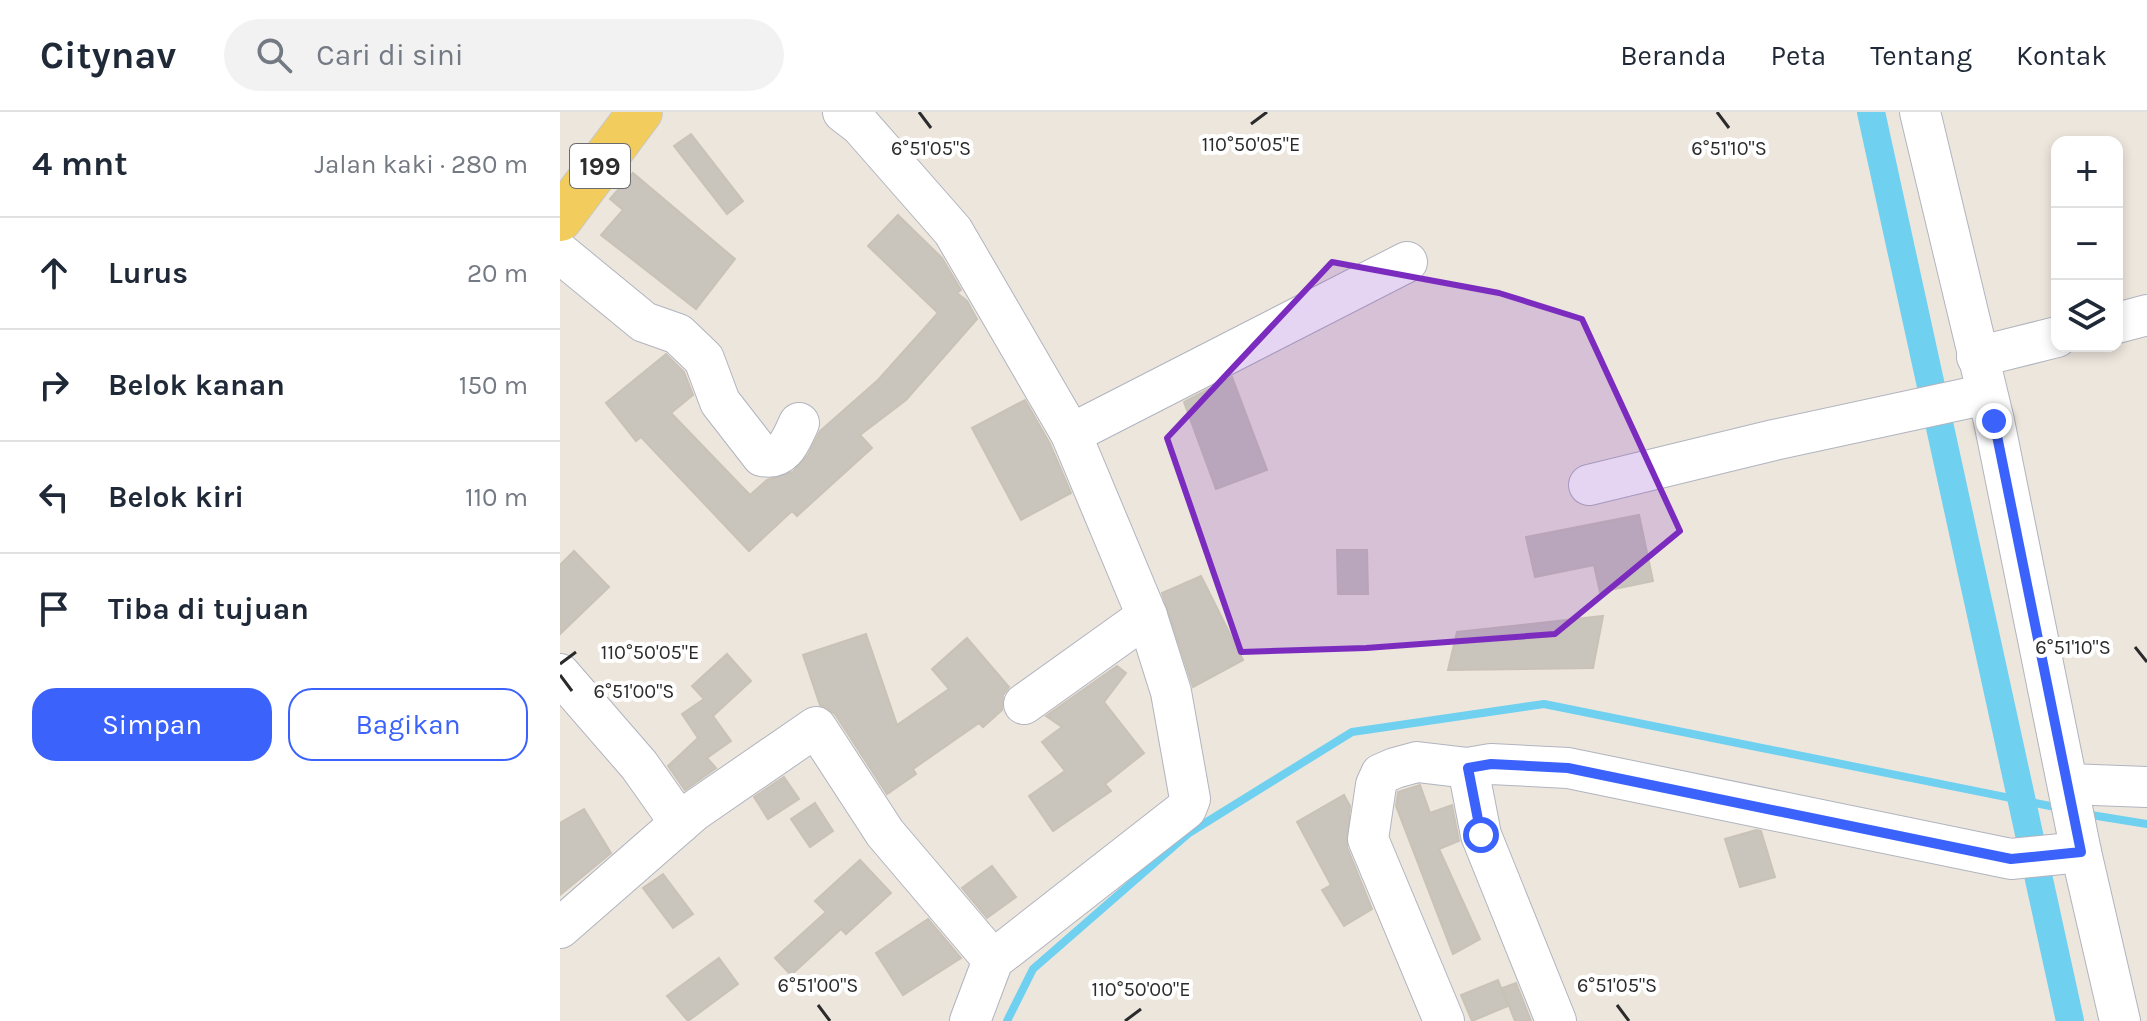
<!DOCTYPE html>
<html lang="id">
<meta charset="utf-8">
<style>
:root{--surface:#fff;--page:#f2f2f3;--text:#1f2937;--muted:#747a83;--line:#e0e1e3;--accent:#3c62fc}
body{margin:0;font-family:Karla,sans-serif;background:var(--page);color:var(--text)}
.controls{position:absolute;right:24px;top:24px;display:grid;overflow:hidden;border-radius:16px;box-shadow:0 4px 12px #0003}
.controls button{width:72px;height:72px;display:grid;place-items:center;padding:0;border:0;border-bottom:2px solid var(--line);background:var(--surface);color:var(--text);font:40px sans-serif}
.stop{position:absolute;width:24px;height:24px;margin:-18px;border:6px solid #3c62fc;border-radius:50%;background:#fff}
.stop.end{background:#3c62fc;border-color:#fff;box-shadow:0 2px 8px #0008}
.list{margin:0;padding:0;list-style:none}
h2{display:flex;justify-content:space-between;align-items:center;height:104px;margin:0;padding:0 32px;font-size:34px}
h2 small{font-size:26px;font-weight:400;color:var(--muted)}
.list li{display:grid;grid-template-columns:52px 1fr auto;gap:24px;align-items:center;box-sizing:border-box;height:112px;padding:0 32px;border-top:2px solid var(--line)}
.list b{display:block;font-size:30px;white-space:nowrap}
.list em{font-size:26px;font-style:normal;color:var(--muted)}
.actions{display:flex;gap:16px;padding:24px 32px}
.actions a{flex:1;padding:18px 0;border:2px solid var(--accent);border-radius:24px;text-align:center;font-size:28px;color:var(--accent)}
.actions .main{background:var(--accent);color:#fff}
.icon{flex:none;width:44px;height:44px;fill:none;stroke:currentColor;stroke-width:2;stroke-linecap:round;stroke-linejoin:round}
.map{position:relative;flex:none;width:1587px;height:909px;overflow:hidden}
header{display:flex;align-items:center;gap:48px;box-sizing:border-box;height:112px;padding:0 40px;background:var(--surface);border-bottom:2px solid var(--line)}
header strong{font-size:38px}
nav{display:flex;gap:44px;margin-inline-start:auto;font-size:28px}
.search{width:560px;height:72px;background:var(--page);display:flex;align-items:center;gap:20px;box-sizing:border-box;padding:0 28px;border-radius:44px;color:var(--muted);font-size:30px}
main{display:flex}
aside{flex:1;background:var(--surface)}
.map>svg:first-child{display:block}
</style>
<header>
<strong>Citynav</strong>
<div class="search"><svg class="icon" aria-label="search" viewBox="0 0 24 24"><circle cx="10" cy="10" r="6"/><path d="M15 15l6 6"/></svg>Cari di sini</div>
<nav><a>Beranda</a><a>Peta</a><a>Tentang</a><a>Kontak</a></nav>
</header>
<main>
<aside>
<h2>4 mnt<small>Jalan kaki · 280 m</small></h2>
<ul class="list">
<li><svg class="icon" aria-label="ahead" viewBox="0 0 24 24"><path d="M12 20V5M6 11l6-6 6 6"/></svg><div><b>Lurus</b></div><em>20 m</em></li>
<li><svg class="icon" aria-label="right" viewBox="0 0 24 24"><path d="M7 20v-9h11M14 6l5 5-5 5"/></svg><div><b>Belok kanan</b></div><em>150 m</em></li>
<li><svg class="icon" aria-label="left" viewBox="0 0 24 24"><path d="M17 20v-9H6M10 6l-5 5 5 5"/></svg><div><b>Belok kiri</b></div><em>110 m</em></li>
<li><svg class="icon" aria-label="arrive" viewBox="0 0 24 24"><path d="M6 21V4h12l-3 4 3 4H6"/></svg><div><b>Tiba di tujuan</b></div></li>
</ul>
<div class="actions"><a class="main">Simpan</a><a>Bagikan</a></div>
</aside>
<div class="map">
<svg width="1587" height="909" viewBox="0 0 1587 909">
<rect width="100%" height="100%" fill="#ede6dd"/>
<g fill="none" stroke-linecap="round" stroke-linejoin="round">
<g stroke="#70d0f0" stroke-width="8">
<path d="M 1525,702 L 1587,712"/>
<path d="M 447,909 L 473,857 L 629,721 L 792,620 L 984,592 L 1500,696"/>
</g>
<path stroke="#70d0f0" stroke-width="28" d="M 1311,0 L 1510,909"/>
</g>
<g fill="#c9c4bc" stroke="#c9c2b7" stroke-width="2">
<path d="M 131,22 L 183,89 L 167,102 L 114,34 Z"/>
<path d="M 73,61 L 175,147 L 136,197 L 41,123 L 63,98 L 50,87 Z"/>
<path d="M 338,103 L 382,146 L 401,178 L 397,181 L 407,189 L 417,207 L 346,288 L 300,323 L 312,336 L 237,404 L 232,399 L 189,439 L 81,325 L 76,329 L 46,291 L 106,242 L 124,260 L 133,283 L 111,301 L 190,383 L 207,368 L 233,360 L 248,343 L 260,319 L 318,268 L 378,201 L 308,134 Z"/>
<path d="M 672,265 L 707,358 L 656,377 L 624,290 Z"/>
<path d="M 465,288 L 490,332 L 511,381 L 461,408 L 412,316 Z"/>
<path d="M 1079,403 L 1093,469 L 1040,480 L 1034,453 L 975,465 L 966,425 Z"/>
<path d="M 777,438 L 807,438 L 808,482 L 778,482 Z"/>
<path d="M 14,439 L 49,475 L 0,522 L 0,453 Z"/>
<path d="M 641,464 L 683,548 L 633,575 L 602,481 Z"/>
<path d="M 1043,504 L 1033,556 L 888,558 L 897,520 Z"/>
<path d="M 306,522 L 337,613 L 389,577 L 372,557 L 407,526 L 449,575 L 443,583 L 442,598 L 423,615 L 419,611 L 353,657 L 356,662 L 327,682 L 275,602 L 260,593 L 243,543 Z"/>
<path d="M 167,542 L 191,569 L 153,604 L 171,629 L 147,646 L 156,656 L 125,678 L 108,654 L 138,626 L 122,602 L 144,587 L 132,574 Z"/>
<path d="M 557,554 L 566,561 L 544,590 L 584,641 L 545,672 L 551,679 L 493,719 L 469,684 L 505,659 L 482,630 L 502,615 L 486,604 Z"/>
<path d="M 224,665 L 239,687 L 208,707 L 194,685 Z"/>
<path d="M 860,673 L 870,701 L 892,693 L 899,729 L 879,737 L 920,827 L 893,842 L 836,694 L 838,680 Z"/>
<path d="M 784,683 L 790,694 L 787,735 L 812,797 L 784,814 L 762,778 L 771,773 L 737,710 Z"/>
<path d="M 255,691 L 273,719 L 250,735 L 231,707 Z"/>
<path d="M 24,697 L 51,741 L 0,783 L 0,711 Z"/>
<path d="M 1196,718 L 1201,719 L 1215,765 L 1180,775 L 1165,727 Z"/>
<path d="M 300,748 L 331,781 L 286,822 L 281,817 L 231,863 L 215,846 L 266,800 L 255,789 Z"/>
<path d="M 432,754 L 456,785 L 427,806 L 402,776 Z"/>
<path d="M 103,762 L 133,802 L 113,816 L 83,776 Z"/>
<path d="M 368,807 L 401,846 L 343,883 L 316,841 Z"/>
<path d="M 159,846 L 178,872 L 128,909 L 107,884 Z"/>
<path d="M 938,868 L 948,894 L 912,909 L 901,883 Z"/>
<path d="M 956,871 L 971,909 L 955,909 L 942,876 Z"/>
</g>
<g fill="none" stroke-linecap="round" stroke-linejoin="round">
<g stroke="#b1b4bf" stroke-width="42">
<g id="minor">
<path d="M 283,0 L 300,13 L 393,119 L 511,322 L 587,504 L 611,580 L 630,687 L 626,697 L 433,848 L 410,909"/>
<path d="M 1360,0 L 1434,309 L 1521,740 L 1560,909"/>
<path d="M 0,141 L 84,210 L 118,222 L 144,247 L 160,290 L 202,344 C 224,349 231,328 239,311"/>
<path d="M 1557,211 L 1587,203"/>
<path d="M 1417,245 L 1497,225"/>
<path d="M 511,322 L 847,150"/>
<path d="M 1029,373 L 1214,328 L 1427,282"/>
<path d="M 0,562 L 79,653 L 120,711"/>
<path d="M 464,592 L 587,504"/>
<path d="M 908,656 L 921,723 L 996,909"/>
<path d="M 1508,672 L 1587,675"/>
<path d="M 0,816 L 134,699 L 256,615 L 325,721 L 433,848"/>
<path d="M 884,909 L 808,727 L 816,673 L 821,662 L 835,656 L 857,650 L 908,656 L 931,652 L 1008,656 L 1451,747 L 1521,740"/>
</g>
</g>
<g stroke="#c8c8c8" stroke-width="46">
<path id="major" d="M 0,107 L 80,0"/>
</g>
<use href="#minor" stroke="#fff" stroke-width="40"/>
<use href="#major" stroke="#f2cd5d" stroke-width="44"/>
</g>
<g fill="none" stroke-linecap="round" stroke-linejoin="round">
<path stroke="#3c62fc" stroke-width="10" d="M 921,723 L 908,656 L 931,652 L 1008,656 L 1451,747 L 1521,740 L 1434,309"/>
</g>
<path fill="#7b2cbf" fill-opacity="0.2" stroke="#7b2cbf" stroke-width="6" stroke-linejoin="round" d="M 772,150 L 939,181 L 1022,207 L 1120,419 L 995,522 L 806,536 L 681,540 L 607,326 Z"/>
<path fill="none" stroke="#2b2b2b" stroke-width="3" d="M 359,0 L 371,16M 1157,0 L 1169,16M 691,12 L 707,0M 1575,535 L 1587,550M 0,552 L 16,540M 0,563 L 12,579M 258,893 L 270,909M 1057,893 L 1069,909M 565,909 L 581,897"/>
<g text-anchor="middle" stroke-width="8" stroke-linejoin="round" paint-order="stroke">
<rect fill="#fff" stroke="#6b6b6b" stroke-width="2" x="10" y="32" width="60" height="44" rx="6"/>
<g font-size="26" font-weight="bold" fill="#2b2b2b">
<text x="40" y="63">199</text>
</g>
</g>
<g font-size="20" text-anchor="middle" fill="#2b2b2b" stroke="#fff" stroke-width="8" stroke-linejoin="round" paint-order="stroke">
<text x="691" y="39">110°50'05"E</text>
<text x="371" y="43">6°51'05"S</text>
<text x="1169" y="43">6°51'10"S</text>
<text x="1513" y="542">6°51'10"S</text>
<text x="90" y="547">110°50'05"E</text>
<text x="74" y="586">6°51'00"S</text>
<text x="258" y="880">6°51'00"S</text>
<text x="1057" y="880">6°51'05"S</text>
<text x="581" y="884">110°50'00"E</text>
</g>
</svg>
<div class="controls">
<button>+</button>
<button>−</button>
<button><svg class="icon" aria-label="layers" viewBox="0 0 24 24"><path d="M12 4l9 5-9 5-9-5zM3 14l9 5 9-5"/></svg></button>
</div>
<div class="stop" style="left:921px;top:723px"></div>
<div class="stop end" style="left:1434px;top:309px"></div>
</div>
</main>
